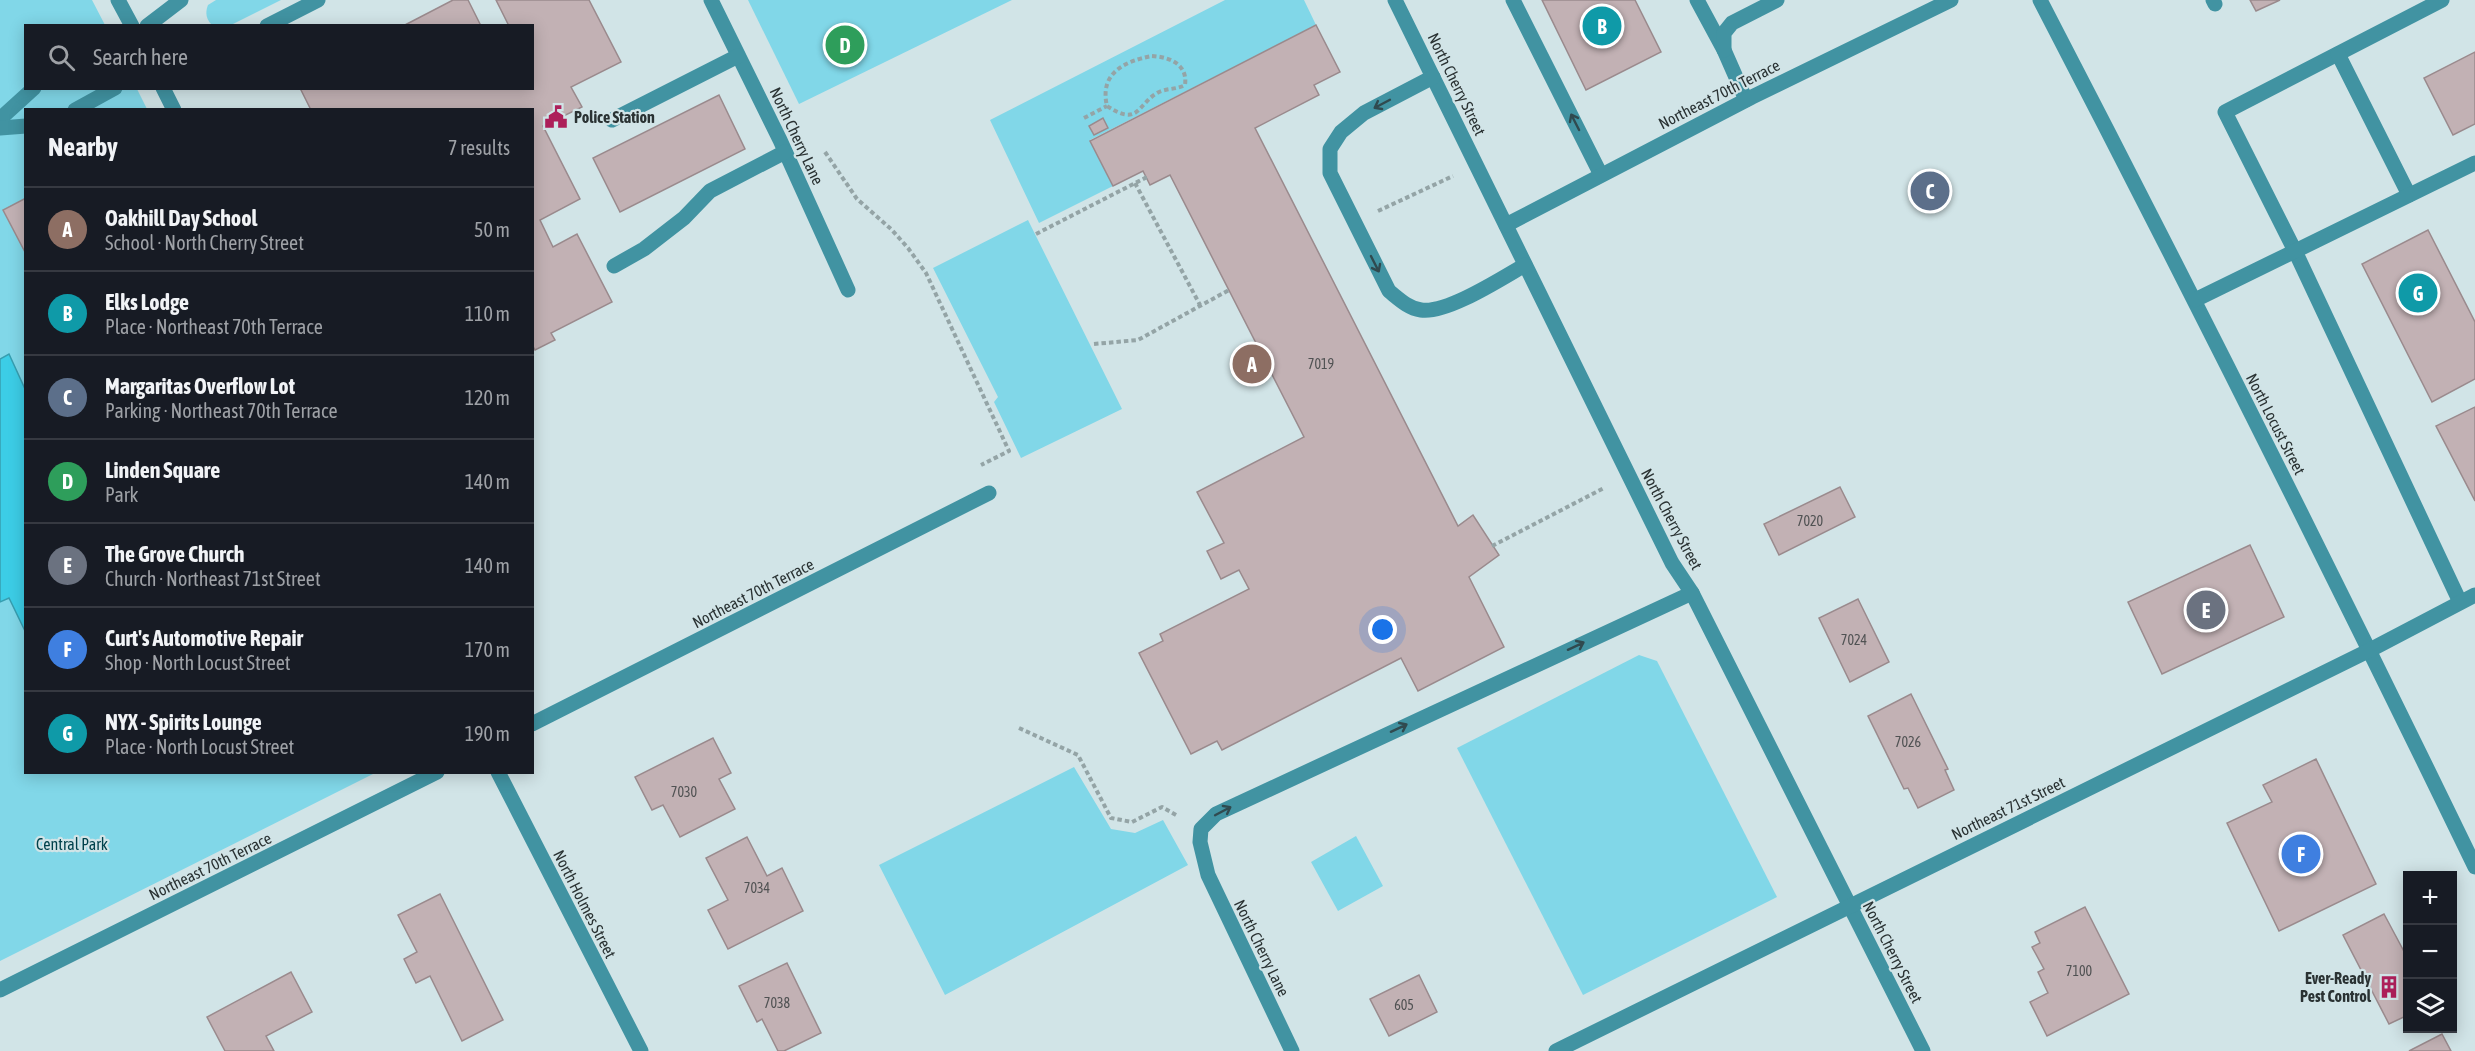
<!DOCTYPE html>
<meta charset="utf-8">
<style>
:root{--surface:#171b24;--page:#20242c;--text:#f1f3f6;--muted:#9ea1a6;--line:#363941;--accent:#0f766e}
body{margin:0;font-family:"Asap Condensed",sans-serif;background:var(--page);color:var(--text)}
.controls{position:absolute;right:18px;bottom:18px;display:grid;overflow:hidden;border-radius:0px;box-shadow:0 3px 15px #0003}
.controls button{width:54px;height:54px;display:grid;place-items:center;padding:0;border:0;border-bottom:2px solid var(--line);background:var(--surface);color:var(--text);font:30px sans-serif}
.you{position:absolute;left:1383px;top:630px;width:21px;height:21px;margin:-15px;border:4px solid #fff;border-radius:50%;background:#1a73e8;box-shadow:0 0 0 9px #1a73e833}
.badge{display:grid;place-items:center;width:39px;height:39px;border-radius:50%;background:var(--accent);color:#fff;font-size:20px;font-weight:700}
.pin{position:absolute;translate:-50% -50%;border:3px solid #fff;box-shadow:0 2px 6px #0006}
.list{margin:0;padding:0;list-style:none}
h2{display:flex;justify-content:space-between;align-items:center;height:78px;margin:0;padding:0 24px;font-size:26px}
h2 small{font-size:20px;font-weight:400;color:var(--muted)}
.list li{display:grid;grid-template-columns:39px 1fr auto;gap:18px;align-items:center;box-sizing:border-box;height:84px;padding:0 24px;border-top:2px solid var(--line)}
.list b{display:block;font-size:22px;white-space:nowrap}
.list p{margin:0;font-size:20px;white-space:nowrap;color:var(--muted)}
.list em{font-size:20px;font-style:normal;color:var(--muted)}
.icon{flex:none;width:33px;height:33px;fill:none;stroke:currentColor;stroke-width:2;stroke-linecap:round;stroke-linejoin:round}
.map{position:relative;flex:none;width:2475px;height:1051px;overflow:hidden}
.search{position:absolute;background:var(--surface);box-shadow:0 3px 15px #0003;left:24px;top:24px;width:510px;height:66px;display:flex;align-items:center;gap:15px;box-sizing:border-box;padding:0 21px;border-radius:0px;color:var(--muted);font-size:22px}
.panel{position:absolute;background:var(--surface);box-shadow:0 3px 15px #0003;left:24px;top:108px;width:510px;height:666px;border-radius:0px}
.map>svg:first-child{display:block}
</style>
<div class="map">
<svg width="2475" height="1051" viewBox="0 0 2475 1051">
<rect width="100%" height="100%" fill="#d1e4e7"/>
<g fill="#81d7e8">
<path d="M 0,0 L 92,0 L 105,25 L 26,26 L 26,88 L 137,89 L 147,109 L 26,110 L 26,772 L 375,773 L 0,961 Z"/>
<path d="M 216,0 L 281,0 L 231,25 L 212,25 C 206,19 205,13 208,5 Z"/>
<path d="M 748,0 L 1012,0 L 799,104 Z"/>
<path d="M 1225,0 L 1304,0 L 1316,25 L 1090,140 L 1113,186 L 1039,223 L 990,120 Z"/>
<path d="M 1028,220 L 1122,409 L 1021,458 L 994,402 L 998,397 L 933,268 Z"/>
<path d="M 1639,655 L 1657,661 L 1777,897 L 1583,995 L 1457,748 Z"/>
<path d="M 1074,767 L 1111,829 L 1135,833 L 1163,820 L 1188,865 L 945,995 L 879,865 Z"/>
<path d="M 1356,836 L 1383,886 L 1338,911 L 1311,862 Z"/>
</g>
<path fill="#3ccde6" stroke="#379eb0" stroke-width="1.5" d="M 9,354 L 25,389 L 25,631 L 9,598 L 0,602 L 0,359 Z"/>
<g fill="#c2b1b4" stroke="#9a8a8d" stroke-width="1.5">
<path d="M 453,0 L 468,0 L 481,26 L 403,26 Z"/>
<path d="M 496,0 L 589,0 L 621,62 L 571,87 L 582,107 L 543,126 L 580,199 L 540,220 L 553,247 L 577,234 L 612,302 L 551,333 L 555,340 L 535,350 L 532,345 L 532,110 L 311,110 L 300,88 L 532,88 L 532,26 L 509,26 Z"/>
<path d="M 1542,0 L 1635,0 L 1661,52 L 1586,90 Z"/>
<path d="M 2250,0 L 2280,0 L 2256,11 Z"/>
<path d="M 1316,25 L 1340,72 L 1314,85 L 1319,95 L 1255,128 L 1458,526 L 1473,515 L 1499,555 L 1469,577 L 1504,647 L 1418,691 L 1401,658 L 1222,750 L 1217,741 L 1191,754 L 1139,653 L 1163,641 L 1160,634 L 1249,589 L 1239,570 L 1221,579 L 1207,551 L 1224,543 L 1197,492 L 1304,437 L 1170,175 L 1150,185 L 1143,171 L 1113,186 L 1090,141 Z"/>
<path d="M 2475,52 L 2475,124 L 2453,135 L 2424,78 Z"/>
<path d="M 719,95 L 745,149 L 620,212 L 593,158 Z"/>
<path d="M 1103,118 L 1108,128 L 1094,135 L 1089,126 Z"/>
<path d="M 26,198 L 26,254 L 3,210 Z"/>
<path d="M 2428,230 L 2475,322 L 2475,379 L 2432,402 L 2362,264 Z"/>
<path d="M 2475,407 L 2475,501 L 2436,426 Z"/>
<path d="M 1840,487 L 1855,517 L 1779,555 L 1764,524 Z"/>
<path d="M 2250,545 L 2284,617 L 2162,674 L 2128,602 Z"/>
<path d="M 1858,599 L 1889,662 L 1850,682 L 1819,618 Z"/>
<path d="M 1911,694 L 1948,769 L 1945,770 L 1954,790 L 1918,808 L 1908,788 L 1904,789 L 1868,716 Z"/>
<path d="M 713,738 L 731,773 L 719,779 L 735,809 L 680,837 L 663,805 L 652,810 L 635,777 Z"/>
<path d="M 2316,759 L 2376,884 L 2279,931 L 2227,823 L 2272,802 L 2263,785 Z"/>
<path d="M 747,837 L 767,876 L 782,868 L 803,911 L 728,949 L 708,910 L 728,900 L 706,858 Z"/>
<path d="M 440,894 L 503,1020 L 462,1041 L 430,976 L 416,983 L 404,959 L 417,952 L 398,915 Z"/>
<path d="M 2085,907 L 2129,994 L 2047,1036 L 2030,1002 L 2048,993 L 2038,972 L 2044,969 L 2032,947 L 2040,943 L 2035,932 Z"/>
<path d="M 2384,914 L 2408,959 L 2408,1015 L 2389,1024 L 2343,935 Z"/>
<path d="M 787,963 L 821,1033 L 784,1051 L 778,1051 L 762,1019 L 757,1022 L 739,986 Z"/>
<path d="M 291,972 L 312,1012 L 266,1036 L 274,1051 L 225,1051 L 207,1017 Z"/>
<path d="M 1419,975 L 1437,1012 L 1389,1036 L 1370,999 Z"/>
<path d="M 2442,1034 L 2451,1051 L 2409,1051 Z"/>
</g>
<g fill="none" stroke-linecap="round" stroke-linejoin="round">
<g stroke="#94a4a6" stroke-width="4" stroke-dasharray="4.5 3" stroke-linecap="butt">
<path d="M 1152,56 C 1169,57 1188,64 1185,85 C 1176,90 1165,88 1157,93 C 1137,105 1139,127 1107,106 C 1099,73 1125,61 1152,56 Z"/>
<path d="M 1084,118 L 1107,106"/>
<path d="M 825,152 L 857,199 L 891,229 L 908,248 L 926,273 L 1009,451 L 981,465"/>
<path d="M 1135,183 L 1200,305"/>
<path d="M 1378,211 L 1453,176"/>
<path d="M 1036,234 L 1147,177"/>
<path d="M 1094,344 L 1138,340 L 1229,290"/>
<path d="M 1492,546 L 1604,488"/>
<path d="M 1019,728 L 1078,755 L 1111,818 L 1132,822 L 1162,807 L 1178,816"/>
</g>
<g stroke="#4193a2" stroke-width="15">
<path d="M 118,0 L 132,26"/>
<path d="M 711,0 L 780,140 L 848,290"/>
<path d="M 1395,0 L 1672,563 L 1692,593 L 1923,1051"/>
<path d="M 1513,0 L 1601,175"/>
<path d="M 1697,0 L 1724,50 L 1746,100"/>
<path d="M 2040,0 C 2189,287 2334,576 2475,867"/>
<path d="M 2213,0 L 2215,4"/>
<path d="M 2442,0 L 2225,112 L 2295,251 L 2460,602"/>
<path d="M 147,26 L 181,0"/>
<path d="M 267,26 L 318,0"/>
<path d="M 1724,50 L 1724,33 L 1732,23 L 1777,0"/>
<path d="M 2338,54 L 2409,195"/>
<path d="M 1433,77 L 1364,113 L 1341,132 L 1330,149 L 1330,173 L 1389,291 C 1399,299 1408,308 1421,310 C 1447,314 1502,278 1525,265"/>
<path d="M 163,88 L 174,110"/>
<path d="M 75,110 L 115,88"/>
<path d="M 0,119 L 34,88"/>
<path d="M 612,120 L 738,56"/>
<path d="M 0,128 L 26,126"/>
<path d="M 1506,225 L 1752,97 L 1951,0"/>
<path d="M 614,266 L 644,249 L 684,218 L 710,191 L 785,152"/>
<path d="M 2195,300 L 2475,163"/>
<path d="M 532,724 L 989,493"/>
<path d="M 498,772 L 641,1051"/>
<path d="M 0,990 L 437,772"/>
<path d="M 1292,1051 L 1208,875 L 1200,842 L 1201,829 L 1216,814 L 1692,593"/>
<path d="M 1556,1051 L 2370,650 L 2475,595"/>
</g>
</g>
<defs><path id="oneway-shaft" d="M-6 0H5M1.5-3L5.5 0L1.5 3" fill="none" stroke-width="1.6" stroke-linecap="round" stroke-linejoin="round" transform="scale(1.5)"/></defs>
<g stroke="#304a4f">
<use href="#oneway-shaft" transform="translate(1382 104) rotate(152)"/>
<use href="#oneway-shaft" transform="translate(1575 122) rotate(-117)"/>
<use href="#oneway-shaft" transform="translate(1375 264) rotate(63)"/>
<use href="#oneway-shaft" transform="translate(1576 646) rotate(-25)"/>
<use href="#oneway-shaft" transform="translate(1399 728) rotate(-25)"/>
<use href="#oneway-shaft" transform="translate(1223 811) rotate(-28)"/>
</g>
<defs>
<g id="civic-bare" transform="scale(1.8)"><path d="M-.6-6.5H3V-4.5H.6V-3L4-1V1h2V6H-6V1h2V-1L-.6-3ZM-1.2 2.5V6h2.4V2.5Z" fill="#ad1f5a" stroke="#d1e4e7" stroke-width="2.5" paint-order="stroke"/></g>
<g id="building-bare" transform="scale(1.8)"><path d="M-4-6H4V6H1V3H-1V6H-4ZM-2.5-4.3h1.7v1.8h-1.7ZM.8-4.3h1.7v1.8H.8ZM-2.5-1h1.7V.8h-1.7ZM.8-1h1.7V.8H.8Z" fill="#ad1f5a" stroke="#d1e4e7" stroke-width="2.5" paint-order="stroke"/></g>
</defs>
<g fill-rule="evenodd">
<use href="#civic-bare" x="556" y="117"/>
<use href="#building-bare" x="2389" y="987"/>
</g>
<g text-anchor="middle" stroke-width="4.5" stroke-linejoin="round" paint-order="stroke">
<g font-size="14" fill="#505253">
<text x="1321" y="369">7019</text>
<text x="1810" y="526">7020</text>
<text x="1854" y="645">7024</text>
<text x="1908" y="747">7026</text>
<text x="684" y="797">7030</text>
<text x="757" y="893">7034</text>
<text x="2079" y="976">7100</text>
<text x="777" y="1008">7038</text>
<text x="1404" y="1010">605</text>
</g>
<g font-size="16" fill="#2a3233" stroke="#d1e4e7">
<text transform="translate(1457 84) rotate(64)" y="6">North Cherry Street</text>
<text transform="translate(1719 94) rotate(-27)" y="6">Northeast 70th Terrace</text>
<text transform="translate(797 136) rotate(65)" y="6">North Cherry Lane</text>
<text transform="translate(2276 424) rotate(63)" y="6">North Locust Street</text>
<text transform="translate(1672 519) rotate(62)" y="6">North Cherry Street</text>
<text transform="translate(753 593) rotate(-27)" y="6">Northeast 70th Terrace</text>
<text transform="translate(2008 808) rotate(-26)" y="6">Northeast 71st Street</text>
<text transform="translate(210 866) rotate(-26)" y="6">Northeast 70th Terrace</text>
<text transform="translate(585 904) rotate(63)" y="6">North Holmes Street</text>
<text transform="translate(1262 948) rotate(64)" y="6">North Cherry Lane</text>
<text transform="translate(1893 952) rotate(63)" y="6">North Cherry Street</text>
</g>
<g font-size="16" font-weight="bold" fill="#2a3233" stroke="#d1e4e7" text-anchor="start">
<text x="574" y="123">Police Station</text>
<text x="2371" y="984" text-anchor="end">Ever-Ready<tspan x="2371" dy="18">Pest Control</tspan></text>
</g>
<g font-size="16" fill="#00424c" stroke="#d1e4e7">
<text x="72" y="850">Central Park</text>
</g>
</g>
</svg>
<div class="controls">
<button>+</button>
<button>−</button>
<button><svg class="icon" aria-label="layers" viewBox="0 0 24 24"><path d="M12 4l9 5-9 5-9-5zM3 14l9 5 9-5"/></svg></button>
</div>
<div class="you"></div>
<div class="pin badge" style="left:1252px;top:364px;background:#8d6e63">A</div>
<div class="pin badge" style="left:1602px;top:26px;background:#0f9aa8">B</div>
<div class="pin badge" style="left:1930px;top:191px;background:#5c6f8a">C</div>
<div class="pin badge" style="left:845px;top:45px;background:#2e9e5b">D</div>
<div class="pin badge" style="left:2206px;top:610px;background:#6b7280">E</div>
<div class="pin badge" style="left:2301px;top:854px;background:#3f7fe0">F</div>
<div class="pin badge" style="left:2418px;top:293px;background:#0f9aa8">G</div>
<div class="search"><svg class="icon" aria-label="search" viewBox="0 0 24 24"><circle cx="10" cy="10" r="6"/><path d="M15 15l6 6"/></svg>Search here</div>
<section class="panel">
<h2>Nearby<small>7 results</small></h2>
<ul class="list">
<li><span class="badge" style="background:#8d6e63">A</span><div><b>Oakhill Day School</b><p>School · North Cherry Street</p></div><em>50 m</em></li>
<li><span class="badge" style="background:#0f9aa8">B</span><div><b>Elks Lodge</b><p>Place · Northeast 70th Terrace</p></div><em>110 m</em></li>
<li><span class="badge" style="background:#5c6f8a">C</span><div><b>Margaritas Overflow Lot</b><p>Parking · Northeast 70th Terrace</p></div><em>120 m</em></li>
<li><span class="badge" style="background:#2e9e5b">D</span><div><b>Linden Square</b><p>Park</p></div><em>140 m</em></li>
<li><span class="badge" style="background:#6b7280">E</span><div><b>The Grove Church</b><p>Church · Northeast 71st Street</p></div><em>140 m</em></li>
<li><span class="badge" style="background:#3f7fe0">F</span><div><b>Curt's Automotive Repair</b><p>Shop · North Locust Street</p></div><em>170 m</em></li>
<li><span class="badge" style="background:#0f9aa8">G</span><div><b>NYX - Spirits Lounge</b><p>Place · North Locust Street</p></div><em>190 m</em></li>
</ul>
</section>
</div>
